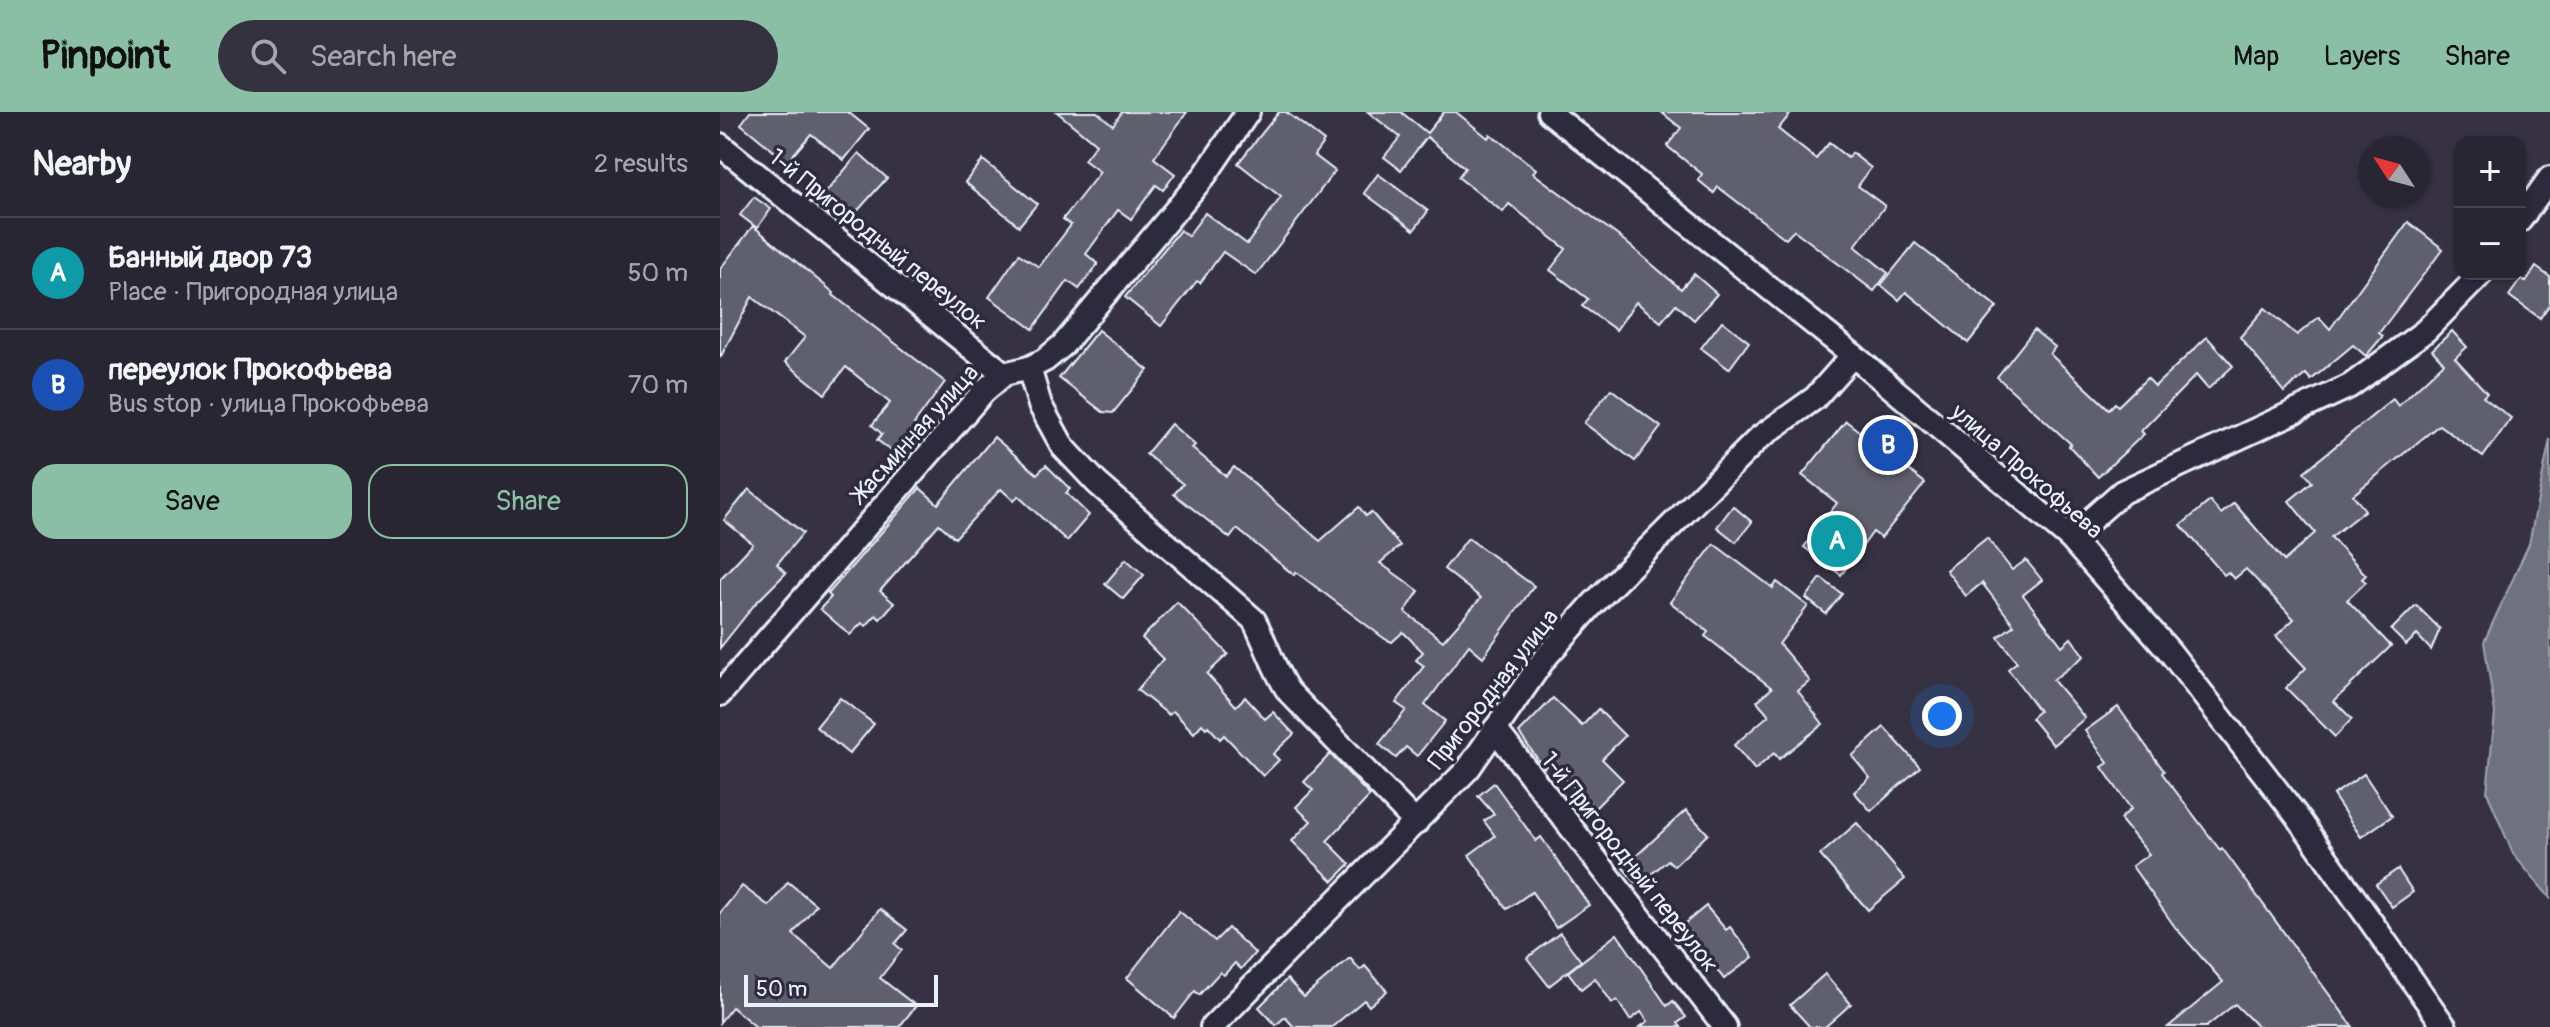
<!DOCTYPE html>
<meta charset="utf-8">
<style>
:root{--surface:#282633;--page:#34323f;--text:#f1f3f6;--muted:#a5a5ac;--line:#44434e;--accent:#8abfa5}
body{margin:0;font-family:Pangolin,sans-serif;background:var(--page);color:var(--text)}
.controls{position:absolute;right:24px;top:24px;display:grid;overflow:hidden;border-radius:16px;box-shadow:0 2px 6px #0004}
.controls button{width:72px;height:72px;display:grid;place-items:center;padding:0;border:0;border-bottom:2px solid var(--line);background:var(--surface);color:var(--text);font:40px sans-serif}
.compass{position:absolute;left:1638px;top:24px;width:72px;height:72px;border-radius:50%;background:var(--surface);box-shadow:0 2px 6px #0004;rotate:306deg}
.scale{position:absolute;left:24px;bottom:20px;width:194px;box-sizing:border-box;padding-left:8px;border:4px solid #e8f1f8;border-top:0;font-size:22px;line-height:28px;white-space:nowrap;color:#e8f1f8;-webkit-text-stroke:6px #2f2a3d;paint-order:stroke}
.you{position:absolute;left:1222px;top:604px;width:28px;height:28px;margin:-20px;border:6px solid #fff;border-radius:50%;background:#1a73e8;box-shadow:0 0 0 12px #1a73e833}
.badge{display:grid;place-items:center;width:52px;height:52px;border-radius:50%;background:var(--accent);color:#fff;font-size:26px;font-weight:700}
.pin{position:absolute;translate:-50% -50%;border:4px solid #fff;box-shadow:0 2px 8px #0006}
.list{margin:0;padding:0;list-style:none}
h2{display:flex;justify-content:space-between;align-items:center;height:104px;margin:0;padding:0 32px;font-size:34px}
h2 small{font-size:26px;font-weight:400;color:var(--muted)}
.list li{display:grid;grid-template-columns:52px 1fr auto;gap:24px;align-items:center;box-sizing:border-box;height:112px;padding:0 32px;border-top:2px solid var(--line)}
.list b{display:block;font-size:30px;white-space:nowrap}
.list p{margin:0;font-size:26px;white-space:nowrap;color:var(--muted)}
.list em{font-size:26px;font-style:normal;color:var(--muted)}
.actions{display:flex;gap:16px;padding:24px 32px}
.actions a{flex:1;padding:18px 0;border:2px solid var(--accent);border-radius:24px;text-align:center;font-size:28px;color:var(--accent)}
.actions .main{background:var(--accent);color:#111}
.icon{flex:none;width:44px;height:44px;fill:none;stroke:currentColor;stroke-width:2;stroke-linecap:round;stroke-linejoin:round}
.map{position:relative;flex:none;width:1830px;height:915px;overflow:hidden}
header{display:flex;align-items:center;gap:48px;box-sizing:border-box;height:112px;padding:0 40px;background:var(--accent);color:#111}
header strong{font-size:38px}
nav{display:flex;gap:44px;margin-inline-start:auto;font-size:28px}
.search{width:560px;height:72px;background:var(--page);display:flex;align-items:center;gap:20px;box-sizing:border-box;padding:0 28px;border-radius:44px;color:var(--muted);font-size:30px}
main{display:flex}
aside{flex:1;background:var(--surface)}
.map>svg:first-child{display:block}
</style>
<header>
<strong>Pinpoint</strong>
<div class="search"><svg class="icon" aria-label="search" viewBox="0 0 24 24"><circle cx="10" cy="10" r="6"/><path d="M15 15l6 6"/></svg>Search here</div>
<nav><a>Map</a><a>Layers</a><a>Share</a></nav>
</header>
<main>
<aside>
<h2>Nearby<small>2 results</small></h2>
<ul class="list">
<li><span class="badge" style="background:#0f9aa8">A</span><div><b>Банный двор 73</b><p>Place · Пригородная улица</p></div><em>50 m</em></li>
<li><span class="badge" style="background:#1a4fb4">B</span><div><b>переулок Прокофьева</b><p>Bus stop · улица Прокофьева</p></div><em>70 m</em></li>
</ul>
<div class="actions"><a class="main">Save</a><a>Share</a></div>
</aside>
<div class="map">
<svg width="1830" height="915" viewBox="0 0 1830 915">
<rect width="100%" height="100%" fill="#363244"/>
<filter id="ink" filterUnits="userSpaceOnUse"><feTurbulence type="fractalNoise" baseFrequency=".0125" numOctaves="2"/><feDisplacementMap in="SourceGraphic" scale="16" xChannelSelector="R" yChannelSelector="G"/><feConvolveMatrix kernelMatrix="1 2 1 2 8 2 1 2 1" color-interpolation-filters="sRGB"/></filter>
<g filter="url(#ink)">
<path fill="#70717f" stroke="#a0a4af" stroke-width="2" d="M 1830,327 L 1830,786 L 1793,742 L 1767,680 L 1775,601 L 1764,530 L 1809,432 Z"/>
<g fill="#605e6e" stroke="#e8f1f8" stroke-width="2">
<path d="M 30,0 L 128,0 L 149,17 L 124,48 L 91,22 L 67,50 L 21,12 Z"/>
<path d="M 337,0 L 377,0 L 393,13 L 402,0 L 467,0 L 434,46 L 455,62 L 443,78 L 436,73 L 411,107 L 398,98 L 366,142 L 378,152 L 359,177 L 348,169 L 313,217 L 269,185 L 299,142 L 319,155 L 351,113 L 343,107 L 380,60 L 364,48 L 376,32 Z"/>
<path d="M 559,0 L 566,0 L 604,29 L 594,43 L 615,59 L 536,163 L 503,140 L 480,171 L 477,169 L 441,214 L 405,185 L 460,118 L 468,124 L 485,101 L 527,132 L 561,85 L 518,51 Z"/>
<path d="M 648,0 L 681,0 L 707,21 L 724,0 L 736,0 L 768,26 L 770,22 L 816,57 L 813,61 L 901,126 L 961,177 L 974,162 L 997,182 L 974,208 L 956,192 L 941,210 L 916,190 L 896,218 L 862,194 L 868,187 L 830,158 L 846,137 L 789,92 L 783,100 L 738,65 L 745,56 L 707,25 L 681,58 L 664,45 L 680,25 Z"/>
<path d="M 941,0 L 1072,0 L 1058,17 L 1096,47 L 1109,31 L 1128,46 L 1132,41 L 1151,56 L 1138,74 L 1165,94 L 1135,134 L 1168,161 L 1154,179 L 1074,118 L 1066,127 L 998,75 L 994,81 L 978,68 L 982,62 L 947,34 L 961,16 Z"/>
<path d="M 139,41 L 167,66 L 123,115 L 96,92 Z"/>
<path d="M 263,48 L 317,92 L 299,114 L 245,70 Z"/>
<path d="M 658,62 L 708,99 L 694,118 L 644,81 Z"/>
<path d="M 34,85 L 51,97 L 37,116 L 20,103 Z"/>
<path d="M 1688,110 L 1723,137 L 1659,221 L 1663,224 L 1646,244 L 1633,233 L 1591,268 L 1586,262 L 1564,280 L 1520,225 L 1545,196 L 1577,223 L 1599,205 L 1610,217 Z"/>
<path d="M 33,114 L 114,181 L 113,183 L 225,270 L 194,312 L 206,322 L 189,342 L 178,333 L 173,340 L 157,328 L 162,322 L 152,313 L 170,291 L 126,255 L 105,282 L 65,250 L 85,225 L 32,185 L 0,246 L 0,157 Z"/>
<path d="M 1195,131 L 1277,195 L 1248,231 L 1186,180 L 1179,188 L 1161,173 Z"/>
<path d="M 1816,155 L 1830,165 L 1830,192 L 1820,206 L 1789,184 L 1801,167 L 1806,170 Z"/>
<path d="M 1002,209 L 1029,230 L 1009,257 L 981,236 Z"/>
<path d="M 378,218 L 428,258 L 393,301 L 383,300 L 339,266 Z"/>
<path d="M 1314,218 L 1335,235 L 1330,242 L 1389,297 L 1395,291 L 1398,294 L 1427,266 L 1435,274 L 1487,225 L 1513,254 L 1488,277 L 1476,263 L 1421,319 L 1424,322 L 1378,365 L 1349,334 L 1351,332 L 1277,265 Z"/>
<path d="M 1732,219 L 1747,235 L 1735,246 L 1767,281 L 1763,285 L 1791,306 L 1763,345 L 1719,313 L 1633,383 L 1645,398 L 1611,425 L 1646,463 L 1642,467 L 1646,470 L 1627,488 L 1671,534 L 1614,589 L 1632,607 L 1615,625 L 1566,576 L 1586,556 L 1556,524 L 1574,507 L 1526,457 L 1514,467 L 1508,460 L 1504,463 L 1461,413 L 1490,389 L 1501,402 L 1514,391 L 1564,449 L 1595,421 L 1569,389 L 1592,370 L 1584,360 L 1673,287 L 1678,294 L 1724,251 L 1712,238 Z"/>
<path d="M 891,277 L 941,315 L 915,349 L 864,311 Z"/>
<path d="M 1126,309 L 1205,371 L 1161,426 L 1153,420 L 1121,463 L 1084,435 L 1117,391 L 1082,363 Z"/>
<path d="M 451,312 L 475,333 L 472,336 L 506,364 L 514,355 L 600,429 L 639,395 L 646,404 L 651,400 L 680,434 L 660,451 L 699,479 L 685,500 L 723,529 L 761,486 L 724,457 L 748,426 L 814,474 L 763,545 L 749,533 L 705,593 L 725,609 L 697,644 L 686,635 L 676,646 L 659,632 L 686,598 L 676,591 L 704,554 L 696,548 L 703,540 L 683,520 L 672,530 L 665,527 L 576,460 L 574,463 L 517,417 L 510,426 L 454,382 L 463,372 L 426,342 Z"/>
<path d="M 274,325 L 317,362 L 326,353 L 350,377 L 346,381 L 369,403 L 347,429 L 298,384 L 294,389 L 281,377 L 235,426 L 219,412 L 160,479 L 174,491 L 160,507 L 156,503 L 146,514 L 142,511 L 130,523 L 100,497 L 111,485 L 108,482 L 200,376 L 218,392 Z"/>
<path d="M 29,377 L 83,421 L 57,452 L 66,461 L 35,492 L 0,536 L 0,467 L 33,432 L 4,408 Z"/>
<path d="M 1013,394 L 1032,410 L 1016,430 L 997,415 Z"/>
<path d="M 1267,426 L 1292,458 L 1306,448 L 1322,468 L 1303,483 L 1342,534 L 1351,526 L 1364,544 L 1333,568 L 1365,606 L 1333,633 L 1311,606 L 1319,599 L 1288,557 L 1297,550 L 1278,525 L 1294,513 L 1262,471 L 1246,484 L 1226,458 Z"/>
<path d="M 994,432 L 1053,476 L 1057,470 L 1088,494 L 1059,532 L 1090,569 L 1078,579 L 1103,612 L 1059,647 L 1054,641 L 1035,658 L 1014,633 L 1049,603 L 1037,589 L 1052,576 L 985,524 L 988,520 L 950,490 Z"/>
<path d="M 406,447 L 424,463 L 403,487 L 385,472 Z"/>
<path d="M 1101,466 L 1122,482 L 1106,502 L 1086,486 Z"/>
<path d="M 457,490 L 508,542 L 487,562 L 516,594 L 525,585 L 545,607 L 553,600 L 574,622 L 553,642 L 559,648 L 543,664 L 504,623 L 500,627 L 488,614 L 486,616 L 482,612 L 474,621 L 453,599 L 449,603 L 417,578 L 443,547 L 422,526 Z"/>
<path d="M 1696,493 L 1720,517 L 1711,538 L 1697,523 L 1686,533 L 1671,518 Z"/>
<path d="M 120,586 L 154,612 L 129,642 L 96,615 Z"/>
<path d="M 833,586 L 862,614 L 878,597 L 905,624 L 882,647 L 903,668 L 875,696 L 829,650 L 824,656 L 799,621 Z"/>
<path d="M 1398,595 L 1444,659 L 1442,661 L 1500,738 L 1502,736 L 1633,915 L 1538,915 L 1515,892 L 1486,915 L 1448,915 L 1503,870 L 1455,815 L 1412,754 L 1429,742 L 1400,707 L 1411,697 L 1382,655 L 1388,651 L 1365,619 Z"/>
<path d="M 1164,615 L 1200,655 L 1151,699 L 1134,680 L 1150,666 L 1132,644 Z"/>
<path d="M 610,642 L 650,684 L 607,729 L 630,752 L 613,769 L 572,729 L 591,709 L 576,695 L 593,678 L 584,670 Z"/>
<path d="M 1644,662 L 1672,704 L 1641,725 L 1613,683 Z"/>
<path d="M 774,671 L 816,729 L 821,725 L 869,793 L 836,816 L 812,780 L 787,797 L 749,743 L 775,724 L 764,709 L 774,702 L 758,684 Z"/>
<path d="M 966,698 L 988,722 L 954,754 L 948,748 L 918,773 L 903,756 Z"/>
<path d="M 1137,711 L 1185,767 L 1148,798 L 1100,743 Z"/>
<path d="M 1678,757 L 1693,780 L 1672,795 L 1656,772 Z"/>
<path d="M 68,770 L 96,793 L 73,822 L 113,856 L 160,797 L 187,818 L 175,832 L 182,838 L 160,866 L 196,894 L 179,915 L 36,915 L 12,895 L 0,910 L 0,801 L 22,774 L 49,794 Z"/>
<path d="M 986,794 L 1006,818 L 1010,815 L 1033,845 L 1004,867 L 963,813 Z"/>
<path d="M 459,799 L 495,829 L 508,816 L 535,841 L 521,857 L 515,851 L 504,863 L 500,860 L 479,883 L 475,879 L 454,906 L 407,866 Z"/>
<path d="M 840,821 L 861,849 L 829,874 L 807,846 Z"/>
<path d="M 897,822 L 947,894 L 953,889 L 966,905 L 958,911 L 961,915 L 920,915 L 928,909 L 921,900 L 910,908 L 897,888 L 892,891 L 875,866 L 861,877 L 848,860 Z"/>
<path d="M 630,846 L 640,858 L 645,854 L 667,879 L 649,894 L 644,888 L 612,915 L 574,915 L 565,905 L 556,913 L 539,895 L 567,867 L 584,885 Z"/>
<path d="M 1105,862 L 1131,892 L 1105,915 L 1090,915 L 1070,893 Z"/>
</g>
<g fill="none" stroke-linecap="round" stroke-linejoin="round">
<g stroke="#e8f1f8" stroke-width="28">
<g id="minor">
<path d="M 829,0 L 1133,243 L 1350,426 L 1450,540 L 1576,703 L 1725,915"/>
<path d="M 0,33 L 284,262"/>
<path d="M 1800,108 L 1830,66"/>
<path d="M 309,256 L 320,293 L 343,335 L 377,371 L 534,508 C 546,531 555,561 569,580 L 696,711"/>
<path d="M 1350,426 L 1402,380 L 1630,274 L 1705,219 L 1761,162"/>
<path d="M 0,582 L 264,279 L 284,262 L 309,256 L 325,248 L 343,233 L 485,63 L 528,0"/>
<path d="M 775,617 L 1005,915"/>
<path d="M 492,915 L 748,657 L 824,547 L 872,493 L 1039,326 L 1095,286 L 1133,243"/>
</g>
</g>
<use href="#minor" stroke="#2f2a3d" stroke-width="22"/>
</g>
</g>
<g text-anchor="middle" stroke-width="7" stroke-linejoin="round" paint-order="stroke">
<g font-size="24" fill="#e8f1f8" stroke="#2f2a3d">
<text transform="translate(158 127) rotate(39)" y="8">1-й Пригородный переулок</text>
<text transform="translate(195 321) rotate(-48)" y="8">Жасминная улица</text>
<text transform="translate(1307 359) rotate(41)" y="8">улица Прокофьева</text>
<text transform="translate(773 577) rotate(-52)" y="8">Пригородная улица</text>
<text transform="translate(910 750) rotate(52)" y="8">1-й Пригородный переулок</text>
</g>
</g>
</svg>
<div class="controls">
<button>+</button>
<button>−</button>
</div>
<svg class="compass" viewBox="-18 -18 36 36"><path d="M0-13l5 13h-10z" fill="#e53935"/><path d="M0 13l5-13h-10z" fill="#a5a5ac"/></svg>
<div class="scale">50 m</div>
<div class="you"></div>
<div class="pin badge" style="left:1117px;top:429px;background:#0f9aa8">A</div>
<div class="pin badge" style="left:1168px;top:333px;background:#1a4fb4">B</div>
</div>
</main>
